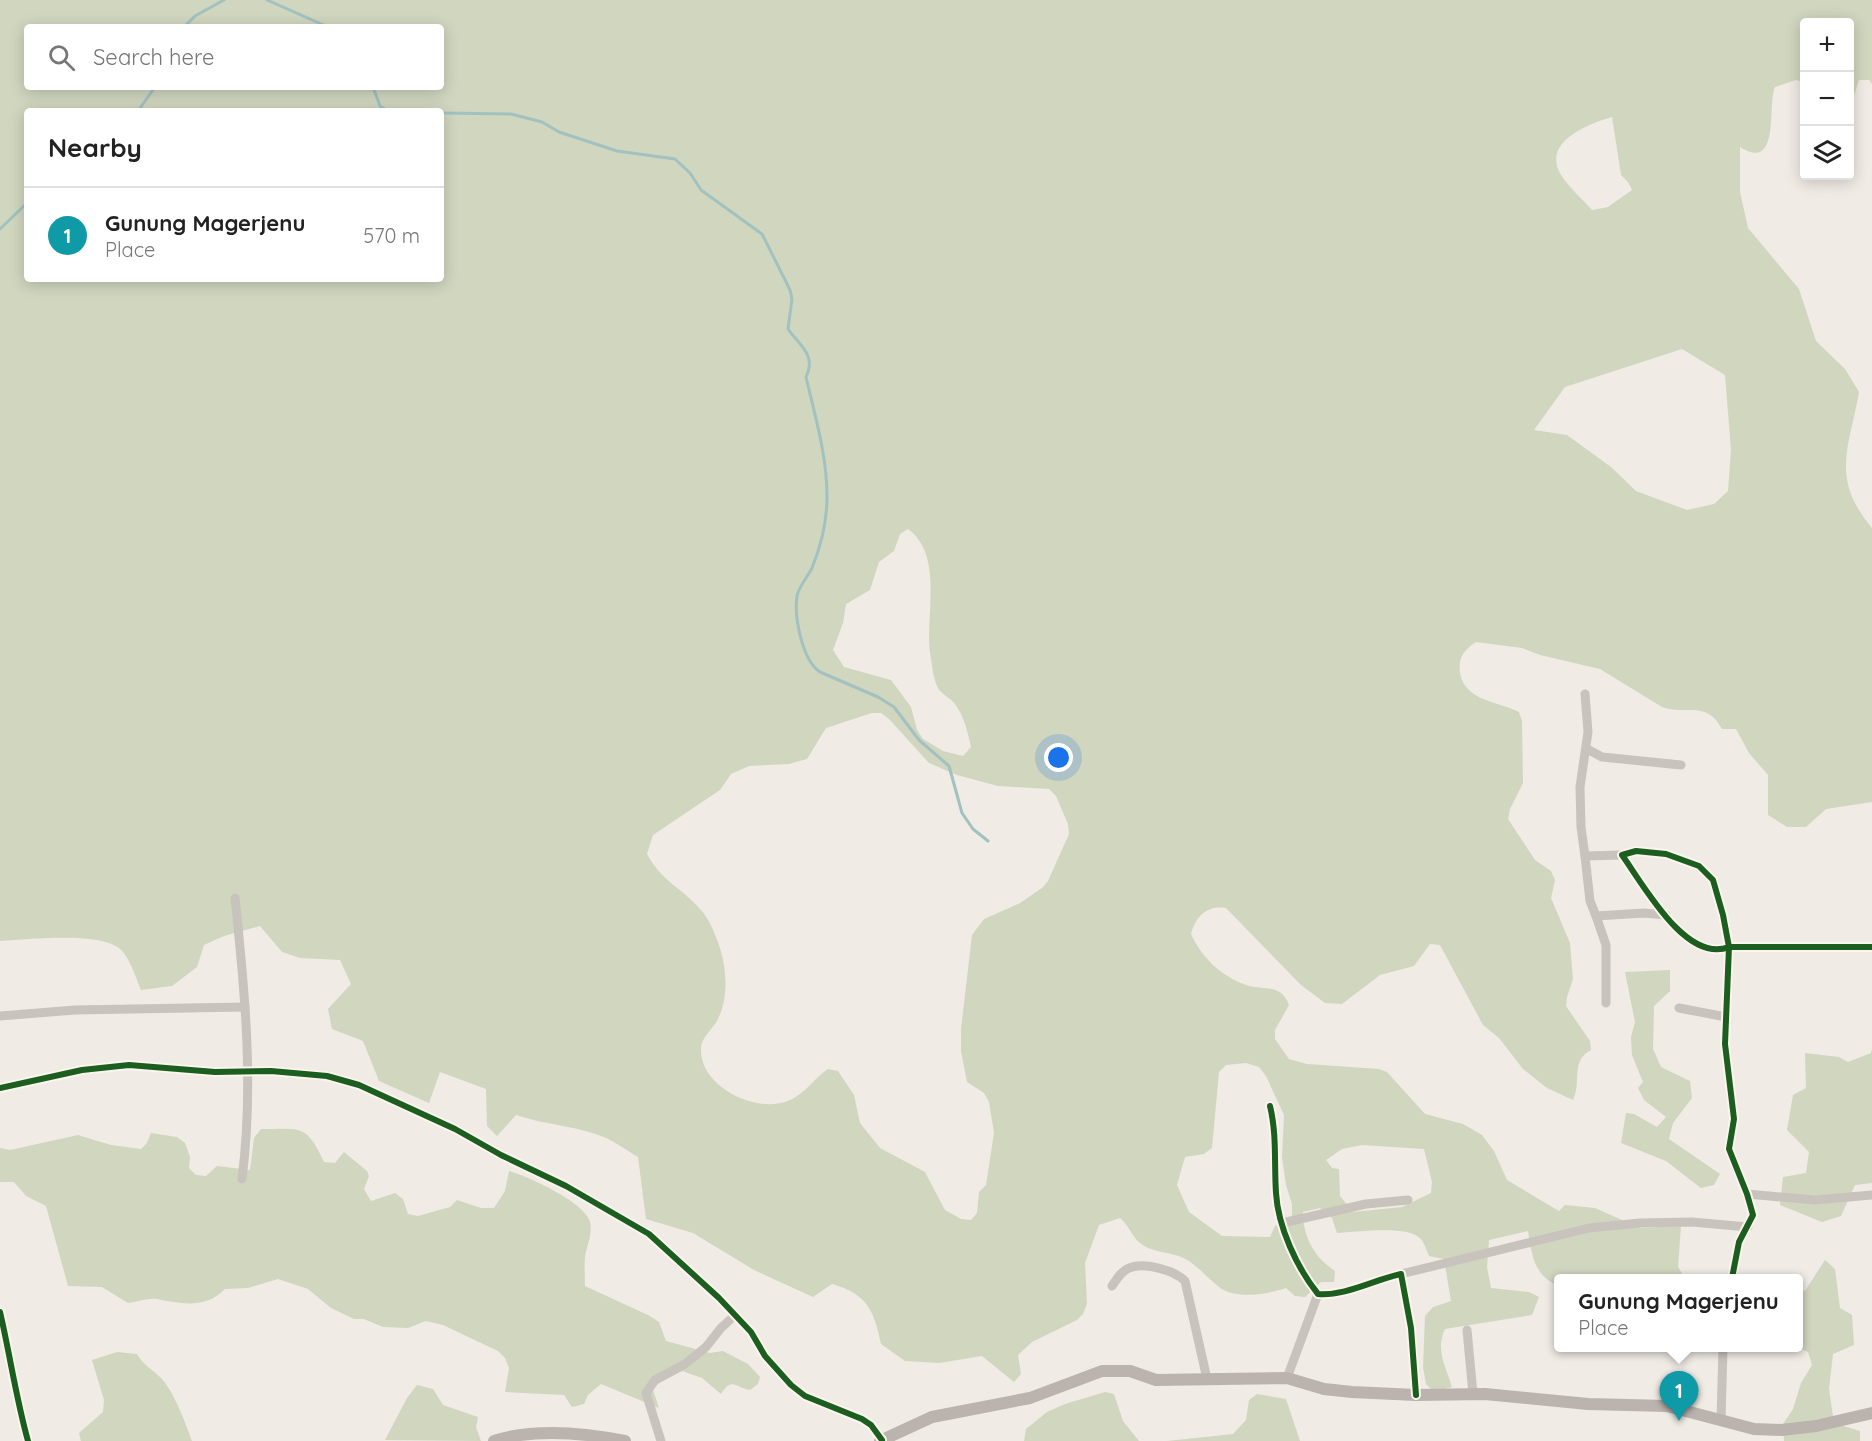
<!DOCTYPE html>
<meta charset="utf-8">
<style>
:root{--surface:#fff;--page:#f6f6f6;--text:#222;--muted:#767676;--line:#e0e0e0;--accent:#7a716c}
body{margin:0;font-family:Quicksand,sans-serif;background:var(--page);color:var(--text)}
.controls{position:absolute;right:18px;top:18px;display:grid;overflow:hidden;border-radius:6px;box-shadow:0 3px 15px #0003}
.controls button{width:54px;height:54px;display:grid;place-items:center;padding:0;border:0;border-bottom:2px solid var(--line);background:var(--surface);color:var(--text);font:30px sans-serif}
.you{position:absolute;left:1059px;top:758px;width:21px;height:21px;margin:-15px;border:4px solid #fff;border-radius:50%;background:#1a73e8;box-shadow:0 0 0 9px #1a73e833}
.badge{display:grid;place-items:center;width:39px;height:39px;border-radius:50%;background:var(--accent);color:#fff;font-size:20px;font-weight:700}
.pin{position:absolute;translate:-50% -50px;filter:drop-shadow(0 2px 3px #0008)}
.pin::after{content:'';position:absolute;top:32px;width:21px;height:18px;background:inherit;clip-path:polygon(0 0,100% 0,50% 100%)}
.popup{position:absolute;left:1554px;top:1274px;width:249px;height:78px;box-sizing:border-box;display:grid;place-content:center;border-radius:6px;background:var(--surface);filter:drop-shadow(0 2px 4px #0005);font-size:20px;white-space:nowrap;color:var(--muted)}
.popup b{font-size:22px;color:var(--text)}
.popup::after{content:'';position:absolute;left:50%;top:100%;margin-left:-12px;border:12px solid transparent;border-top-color:var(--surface)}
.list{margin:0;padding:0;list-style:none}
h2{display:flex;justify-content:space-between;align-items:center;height:78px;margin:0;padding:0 24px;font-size:26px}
h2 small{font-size:20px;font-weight:400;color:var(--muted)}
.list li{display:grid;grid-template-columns:39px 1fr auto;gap:18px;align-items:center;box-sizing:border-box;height:96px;padding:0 24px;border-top:2px solid var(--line)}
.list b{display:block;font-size:22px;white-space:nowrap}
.list p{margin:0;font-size:20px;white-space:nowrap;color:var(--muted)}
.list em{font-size:20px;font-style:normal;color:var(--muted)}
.icon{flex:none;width:33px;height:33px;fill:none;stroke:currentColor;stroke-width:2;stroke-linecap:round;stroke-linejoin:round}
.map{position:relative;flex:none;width:1872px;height:1441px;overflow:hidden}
.search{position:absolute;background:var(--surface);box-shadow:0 3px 15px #0003;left:24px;top:24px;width:420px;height:66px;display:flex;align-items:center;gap:15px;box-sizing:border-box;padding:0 21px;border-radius:6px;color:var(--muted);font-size:22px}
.panel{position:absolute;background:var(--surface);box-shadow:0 3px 15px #0003;left:24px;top:108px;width:420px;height:174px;border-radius:6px}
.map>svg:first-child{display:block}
</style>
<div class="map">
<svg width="1872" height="1441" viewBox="0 0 1872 1441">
<rect width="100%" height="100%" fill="#f0ebe5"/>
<g fill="#d1d6bf" fill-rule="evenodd">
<path d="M 0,0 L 1872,0 L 1872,84 L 1869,80 L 1859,80 L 1850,109 L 1850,22 L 1804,22 L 1804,82 L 1796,80 L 1775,87 C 1767,104 1781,173 1740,147 L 1740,192 L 1748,228 L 1799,289 L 1816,341 L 1845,369 L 1859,392 C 1849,449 1830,478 1872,528 L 1872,802 L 1826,809 L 1806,827 L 1787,827 L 1768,815 L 1768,775 L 1749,753 L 1736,729 L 1722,729 C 1706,699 1686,716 1662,707 L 1600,669 L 1540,655 L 1522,648 L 1476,642 C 1464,650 1458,657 1460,673 C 1465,701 1497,701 1519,712 L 1522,721 L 1523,783 L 1510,809 L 1508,819 L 1535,860 L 1551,871 L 1555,880 L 1551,898 L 1570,943 L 1573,979 L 1567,997 L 1566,1006 L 1590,1041 L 1591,1050 C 1570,1061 1582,1081 1573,1100 L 1547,1088 L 1523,1069 L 1499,1038 L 1483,1025 L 1440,945 L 1430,944 L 1414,966 L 1380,975 L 1342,1004 L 1325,1003 L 1301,985 L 1226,908 C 1207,905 1196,916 1191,934 C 1202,958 1221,976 1246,985 C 1264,991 1281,983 1289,1005 L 1275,1030 L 1275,1039 L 1289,1059 L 1307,1064 L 1379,1069 L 1387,1072 L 1425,1114 L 1463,1124 L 1482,1135 L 1494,1151 L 1507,1180 L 1559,1211 L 1565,1205 L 1595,1208 L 1640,1228 L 1681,1226 L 1678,1267 L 1685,1278 L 1559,1278 L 1559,1286 C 1534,1276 1532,1256 1528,1231 L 1489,1240 L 1487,1267 L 1491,1288 L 1529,1292 L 1539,1297 L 1532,1315 L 1445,1329 C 1435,1349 1446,1367 1452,1387 L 1434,1392 L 1426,1384 L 1423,1367 L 1425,1316 L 1433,1307 L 1451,1301 L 1444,1259 L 1429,1256 C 1426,1249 1424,1240 1417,1236 C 1403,1226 1355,1232 1337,1233 L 1332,1218 L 1320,1208 L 1303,1212 C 1303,1237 1314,1257 1335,1271 L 1334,1282 L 1321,1282 L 1305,1297 L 1295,1296 L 1286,1288 C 1269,1294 1235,1300 1219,1287 C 1206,1277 1195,1262 1179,1256 C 1167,1252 1151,1252 1140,1243 C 1132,1237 1129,1225 1120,1218 L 1099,1225 L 1085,1263 L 1087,1304 L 1083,1314 L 1077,1320 L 1032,1342 L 1018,1355 L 1021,1374 L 1014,1382 L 982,1356 L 939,1363 L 905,1361 L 881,1344 C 874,1310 867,1294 832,1284 L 813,1297 L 754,1270 L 693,1233 L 646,1219 L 638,1157 C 628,1151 617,1143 606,1138 C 579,1126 545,1125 516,1115 L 497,1136 L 487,1126 L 486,1089 L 440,1072 L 429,1103 L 379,1081 L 363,1041 L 332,1029 L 328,1009 L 351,984 L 340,960 L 300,958 L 282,952 L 260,926 L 224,936 L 204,945 L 197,967 L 172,986 L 141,990 C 136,978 131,962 123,952 C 106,930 26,940 0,941 ZM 27,27 L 441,27 L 441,87 L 27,87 ZM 27,111 L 441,111 L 441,279 L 27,279 ZM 1612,117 L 1621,175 L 1628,182 L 1632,190 L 1608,207 L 1592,210 C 1583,200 1567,185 1561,175 C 1541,142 1588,124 1612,117 ZM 1682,349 L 1725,375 L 1731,450 L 1728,491 L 1714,504 L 1687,510 L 1636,491 L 1611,467 L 1567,435 L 1534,430 L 1565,387 ZM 908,529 C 944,555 925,616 930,653 C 932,663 933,679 938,688 C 942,695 951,698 955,704 C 964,716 968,733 971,747 L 963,756 L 943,751 L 923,739 L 917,730 L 911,707 L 891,680 L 844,667 L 833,650 L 843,623 L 846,604 L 870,590 L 879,562 L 894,551 L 900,534 ZM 872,713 L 881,713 L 889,719 L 929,763 L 957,775 L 998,786 L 1049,789 L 1056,796 L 1068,824 L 1069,834 L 1048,881 L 1042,888 L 1020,903 L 984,919 L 972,935 L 961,1029 L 961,1051 L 967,1082 L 984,1093 L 989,1102 L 994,1133 L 986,1185 L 979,1192 L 977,1213 L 971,1220 L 961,1219 L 945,1210 L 925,1172 L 880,1148 L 860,1123 L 854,1095 L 838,1071 L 828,1069 C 812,1080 804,1096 785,1102 C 753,1112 699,1086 701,1048 C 701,1039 712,1029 717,1021 C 729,998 727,969 719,945 C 715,934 709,918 700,909 C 681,887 663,883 647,854 L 653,835 L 720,790 L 731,774 L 749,766 L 789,764 L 807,759 L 826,728 ZM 1246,1063 L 1259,1067 L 1266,1076 L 1284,1115 L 1282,1157 L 1286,1185 L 1292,1204 L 1292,1218 L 1275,1226 L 1270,1237 L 1222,1236 L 1189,1212 L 1177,1185 L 1185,1157 L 1204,1154 L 1212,1148 L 1219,1072 L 1226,1065 ZM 1362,1145 L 1424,1149 L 1432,1182 L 1431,1193 L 1402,1207 L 1353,1212 L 1340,1196 L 1339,1169 L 1332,1168 L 1326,1160 L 1342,1149 Z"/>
<path d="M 1670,970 L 1670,991 L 1654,1006 L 1653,1049 L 1661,1067 L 1690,1081 L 1692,1098 L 1673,1123 L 1669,1139 L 1720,1174 L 1714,1185 L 1701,1188 L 1666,1161 L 1621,1143 L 1626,1113 L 1634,1114 L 1657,1127 L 1666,1117 L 1644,1100 L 1638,1088 L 1643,1082 L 1632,1055 L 1631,1037 L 1635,1022 L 1625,972 Z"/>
<path d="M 1872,1049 L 1872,1183 L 1855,1185 L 1841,1216 L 1822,1222 L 1780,1205 L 1783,1177 L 1806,1173 L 1809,1152 L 1787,1130 L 1793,1095 L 1806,1088 L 1805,1053 L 1839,1057 L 1848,1062 L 1871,1053 Z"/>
<path d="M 261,1129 C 301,1129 306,1123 324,1162 L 335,1163 L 344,1152 L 367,1171 L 369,1176 L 364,1189 L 371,1201 L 395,1193 L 403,1199 L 408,1214 L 418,1216 L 450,1207 L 457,1200 L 481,1208 L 494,1208 L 505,1191 L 509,1171 C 527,1176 585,1202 590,1222 C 593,1235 586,1246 585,1258 C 584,1267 585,1277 585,1286 L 650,1316 L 659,1322 L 666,1341 L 710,1353 L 723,1351 L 748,1364 L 760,1377 L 758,1384 L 750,1390 C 736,1388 732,1376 721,1394 L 702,1378 L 682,1371 L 652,1387 L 659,1408 L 601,1384 L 588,1395 L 584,1404 L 572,1407 L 564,1395 L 505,1392 L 509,1368 L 505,1358 L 498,1351 L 443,1325 L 426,1321 L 408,1328 L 383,1327 L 364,1319 L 354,1319 L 331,1308 L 308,1289 L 278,1279 L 248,1288 L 225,1289 C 205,1309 182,1304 157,1299 C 148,1298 137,1302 128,1303 L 102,1287 L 68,1286 L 46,1206 L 26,1196 L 14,1182 L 0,1182 L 0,1148 L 10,1150 L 78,1135 L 111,1145 L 141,1149 L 147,1143 L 151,1133 L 177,1137 L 185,1143 L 190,1157 L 189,1168 L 196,1175 L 206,1176 L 217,1166 L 250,1170 L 254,1138 Z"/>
<path d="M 1825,1260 L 1835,1269 L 1840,1308 L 1852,1315 L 1854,1345 L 1833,1354 L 1829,1389 L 1834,1423 L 1860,1431 L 1860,1441 L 1784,1441 L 1783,1424 L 1793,1409 L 1801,1383 L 1812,1365 L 1808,1352 L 1799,1348 L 1799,1289 L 1805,1291 Z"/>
<path d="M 117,1352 L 137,1354 C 143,1365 152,1369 160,1377 C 174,1391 185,1422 192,1441 L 81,1441 L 79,1433 L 103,1412 L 104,1400 L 92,1360 Z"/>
<path d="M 417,1385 L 433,1389 L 443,1405 L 478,1417 L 476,1427 L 481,1441 L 385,1440 L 407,1398 Z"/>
<path d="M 1105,1392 L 1114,1394 L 1123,1421 L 1139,1441 L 1024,1441 L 1026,1429 L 1047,1412 L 1065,1404 Z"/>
<path d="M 1257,1394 L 1286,1399 L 1300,1441 L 1167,1441 L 1233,1434 L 1246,1420 L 1249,1400 Z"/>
</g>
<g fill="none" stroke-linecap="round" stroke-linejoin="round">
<g stroke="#a1c2c1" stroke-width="3">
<path d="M 267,0 L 328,27"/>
<path d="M 184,27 L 195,16 L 224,0"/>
<path d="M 373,87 L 380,106 L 388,111"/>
<path d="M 138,111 L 155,87"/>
<path d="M 441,113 L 511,114 L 542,122 L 559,132 L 617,151 L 675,159 L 690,173 L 701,190 L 762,234 L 790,290 L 792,299 L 788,329 C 799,345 817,355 806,377 C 815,416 827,456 827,496 C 827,519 821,546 812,568 C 808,576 798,588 797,596 C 794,617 802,660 820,672 L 878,697 L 894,707 L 919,740 L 949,766 L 962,813 L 973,829 L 988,841"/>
<path d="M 0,229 L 27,203"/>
</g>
<g stroke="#c9c3be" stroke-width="9">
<path d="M 1585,694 L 1588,732 L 1580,787 L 1581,827 L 1585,856"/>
<path d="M 1587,749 L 1602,757 L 1681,765"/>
<path d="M 1622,855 L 1585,856 L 1590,901 L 1596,916 L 1644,913 L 1666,915"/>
<path d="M 235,898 C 245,992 254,1086 242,1179"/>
<path d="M 1596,916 L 1606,945 L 1606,1003"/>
<path d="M 1679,1008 L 1726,1017"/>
<path d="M 0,1016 L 75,1010 L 245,1007"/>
<path d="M 0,1088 L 82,1070 L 129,1065 L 215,1072 L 271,1071 L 327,1076 L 359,1085 L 455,1129 L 501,1155 L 566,1186 L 649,1234 L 719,1298 L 751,1332 L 765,1356 L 791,1385 L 805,1396 L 862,1419 L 871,1425 L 882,1440"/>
<path d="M 1270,1106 C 1277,1135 1274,1163 1276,1193 C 1278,1227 1297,1268 1318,1294 C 1346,1296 1373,1280 1401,1274 L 1411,1328 L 1416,1395"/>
<path d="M 1747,1194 L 1815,1200 L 1872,1195"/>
<path d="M 1282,1223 L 1366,1204 L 1408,1200"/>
<path d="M 1401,1274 L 1589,1228 L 1640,1223 L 1692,1222 L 1748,1227"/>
<path d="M 1732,1278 L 1739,1242 L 1753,1215 L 1747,1194 L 1729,1149 L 1734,1119 L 1725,1044 L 1729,947 L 1723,915 L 1713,880 L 1699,866 L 1666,854 L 1636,851 L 1622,855 C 1643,884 1686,964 1729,947 L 1872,947"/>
<path d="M 1112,1286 C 1117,1279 1121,1271 1129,1268 C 1144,1262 1174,1270 1185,1281 L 1207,1379"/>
<path d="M 0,1312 C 10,1355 16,1398 28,1441"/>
<path d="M 1467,1330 L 1473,1394"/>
<path d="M 1287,1378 L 1318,1294"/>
<path d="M 1721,1420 L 1723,1348"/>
<path d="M 661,1441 L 646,1393 L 655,1380 L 685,1364 L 706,1347 L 721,1328 L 734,1316"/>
</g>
<g stroke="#bab3ae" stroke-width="12">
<path d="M 494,1441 C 534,1428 585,1433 625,1441"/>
<path d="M 880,1441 L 932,1417 L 1030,1398 L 1102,1371 L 1130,1371 L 1156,1380 L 1287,1378 L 1324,1389 L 1352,1392 L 1416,1395 L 1485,1394 L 1588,1404 L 1667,1406 L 1754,1429 L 1782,1430 L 1816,1426 L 1872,1413"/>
</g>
<g stroke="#fbf5ee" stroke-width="10">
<g id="cycleway">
<path d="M 0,1088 L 82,1070 L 129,1065 L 215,1072 L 271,1071 L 327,1076 L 359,1085 L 455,1129 L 501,1155 L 566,1186 L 649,1234 L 719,1298 L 751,1332 L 765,1356 L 791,1385 L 805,1396 L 862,1419 L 871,1425 L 882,1440"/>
<path d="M 1270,1106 C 1277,1135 1274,1163 1276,1193 C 1278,1227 1297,1268 1318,1294 C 1346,1296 1373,1280 1401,1274 L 1411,1328 L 1416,1395"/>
<path d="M 1732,1278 L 1739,1242 L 1753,1215 L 1747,1194 L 1729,1149 L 1734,1119 L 1725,1044 L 1729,947 L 1723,915 L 1713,880 L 1699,866 L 1666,854 L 1636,851 L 1622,855 C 1643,884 1686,964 1729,947 L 1872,947"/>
<path d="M 0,1312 C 10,1355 16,1398 28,1441"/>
</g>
</g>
<use href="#cycleway" stroke="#1b5e20" stroke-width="6"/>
</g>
</svg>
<div class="controls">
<button>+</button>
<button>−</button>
<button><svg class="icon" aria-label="layers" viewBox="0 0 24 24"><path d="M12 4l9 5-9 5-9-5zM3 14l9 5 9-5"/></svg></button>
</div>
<div class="you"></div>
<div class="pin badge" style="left:1679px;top:1421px;background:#0f9aa8">1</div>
<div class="popup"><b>Gunung Magerjenu</b>Place</div>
<div class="search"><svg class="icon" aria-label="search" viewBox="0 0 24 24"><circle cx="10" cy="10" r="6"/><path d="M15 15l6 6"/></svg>Search here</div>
<section class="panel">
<h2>Nearby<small></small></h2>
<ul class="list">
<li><span class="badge" style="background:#0f9aa8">1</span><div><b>Gunung Magerjenu</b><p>Place</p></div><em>570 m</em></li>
</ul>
</section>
</div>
